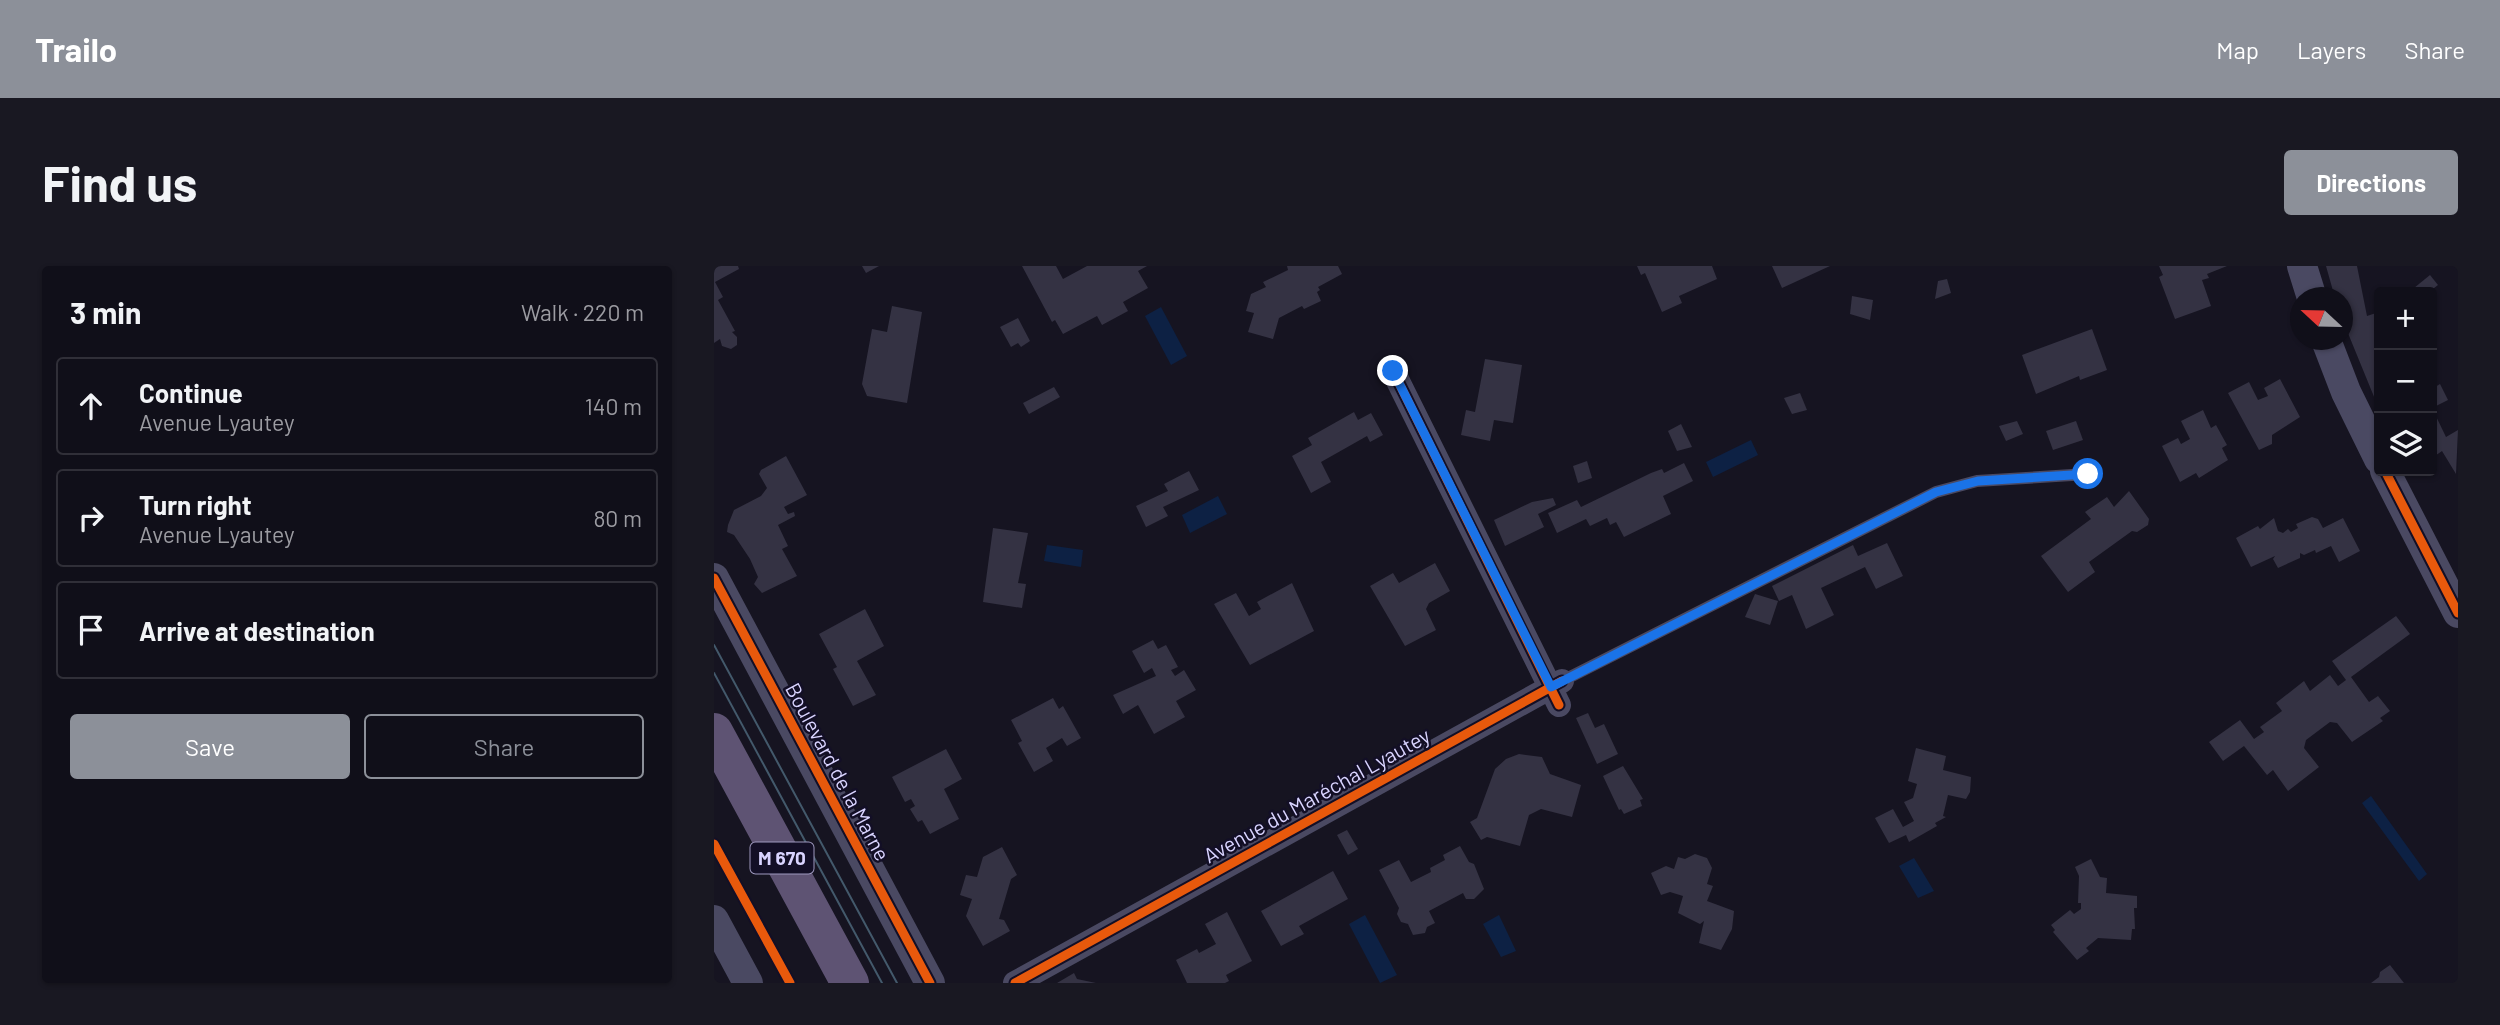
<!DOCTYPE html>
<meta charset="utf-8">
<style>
:root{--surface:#100f19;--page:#191822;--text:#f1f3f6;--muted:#9c9ca2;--line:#302f38;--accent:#8c9099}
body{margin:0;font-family:Barlow,sans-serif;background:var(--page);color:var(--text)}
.controls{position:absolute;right:21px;top:21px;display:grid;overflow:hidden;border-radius:7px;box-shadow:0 2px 5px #0004}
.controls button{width:63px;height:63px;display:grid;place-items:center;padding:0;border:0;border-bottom:2px solid var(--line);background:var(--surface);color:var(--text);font:35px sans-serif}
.compass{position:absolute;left:1576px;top:21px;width:63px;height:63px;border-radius:50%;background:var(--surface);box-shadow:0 2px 5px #0004;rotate:292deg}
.stop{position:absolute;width:21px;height:21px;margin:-16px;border:5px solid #1a73e8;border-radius:50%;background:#fff}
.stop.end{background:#1a73e8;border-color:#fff;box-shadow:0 2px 7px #0008}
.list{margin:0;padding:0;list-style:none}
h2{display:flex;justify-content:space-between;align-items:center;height:91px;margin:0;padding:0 28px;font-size:30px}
h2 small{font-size:23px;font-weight:400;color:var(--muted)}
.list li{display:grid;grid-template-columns:46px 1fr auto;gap:21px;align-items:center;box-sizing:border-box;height:98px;margin:0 14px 14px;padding:0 14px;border:2px solid var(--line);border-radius:7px}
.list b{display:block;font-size:26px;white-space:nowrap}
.list p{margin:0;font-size:23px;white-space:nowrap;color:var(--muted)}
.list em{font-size:23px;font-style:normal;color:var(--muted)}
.actions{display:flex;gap:14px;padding:21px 28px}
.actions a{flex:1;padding:16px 0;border:2px solid var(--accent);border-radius:7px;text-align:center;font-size:24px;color:var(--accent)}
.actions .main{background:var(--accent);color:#fff}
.icon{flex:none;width:38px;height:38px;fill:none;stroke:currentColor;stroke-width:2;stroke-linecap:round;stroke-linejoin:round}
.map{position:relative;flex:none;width:1744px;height:717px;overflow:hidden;border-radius:7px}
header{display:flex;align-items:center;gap:42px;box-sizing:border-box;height:98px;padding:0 35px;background:var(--accent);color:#fff}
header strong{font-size:33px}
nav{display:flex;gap:38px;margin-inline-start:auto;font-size:24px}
.intro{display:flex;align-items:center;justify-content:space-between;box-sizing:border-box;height:168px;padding:0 42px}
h1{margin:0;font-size:49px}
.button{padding:18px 32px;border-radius:7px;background:var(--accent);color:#fff;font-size:24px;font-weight:700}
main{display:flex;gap:42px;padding:0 42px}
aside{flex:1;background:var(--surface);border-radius:7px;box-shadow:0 2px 5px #0004}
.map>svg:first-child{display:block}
</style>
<header>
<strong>Trailo</strong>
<nav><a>Map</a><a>Layers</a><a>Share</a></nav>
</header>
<div class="intro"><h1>Find us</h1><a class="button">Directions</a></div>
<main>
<aside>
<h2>3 min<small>Walk · 220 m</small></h2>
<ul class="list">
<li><svg class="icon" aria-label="ahead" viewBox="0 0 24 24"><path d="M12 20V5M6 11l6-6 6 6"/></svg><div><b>Continue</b><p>Avenue Lyautey</p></div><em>140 m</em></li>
<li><svg class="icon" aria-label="right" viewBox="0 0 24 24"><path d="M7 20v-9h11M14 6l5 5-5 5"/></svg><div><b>Turn right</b><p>Avenue Lyautey</p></div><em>80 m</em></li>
<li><svg class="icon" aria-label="arrive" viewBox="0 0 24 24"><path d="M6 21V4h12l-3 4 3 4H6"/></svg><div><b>Arrive at destination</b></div></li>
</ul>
<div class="actions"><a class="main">Save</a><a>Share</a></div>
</aside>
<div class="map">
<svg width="1744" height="717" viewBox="0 0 1744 717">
<rect width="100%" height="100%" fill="#161421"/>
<g fill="#0d2144">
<path d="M 447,41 L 473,90 L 457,99 L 431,50 Z"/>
<path d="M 1037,174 L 1044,189 L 999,211 L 992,196 Z"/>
<path d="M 504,230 L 513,248 L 476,267 L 468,249 Z"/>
<path d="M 333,279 L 369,284 L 367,301 L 330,295 Z"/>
<path d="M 1657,530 L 1713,608 L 1705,615 L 1648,537 Z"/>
<path d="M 1200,592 L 1220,625 L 1204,632 L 1185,600 Z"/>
<path d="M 651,649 L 683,709 L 666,717 L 635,658 Z"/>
<path d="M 785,649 L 802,685 L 787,691 L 769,658 Z"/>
</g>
<g fill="#343243">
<path d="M 0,0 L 24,0 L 25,3 L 1,16 L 9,31 L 4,34 L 21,65 L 18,66 L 23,71 L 23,79 L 17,83 L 8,80 L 6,73 L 0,77 Z"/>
<path d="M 148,0 L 165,0 L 152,7 Z"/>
<path d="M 308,0 L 342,0 L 349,13 L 373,0 L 433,0 L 424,5 L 434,22 L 409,36 L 414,45 L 388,59 L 383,50 L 349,68 L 341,54 L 338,56 Z"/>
<path d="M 573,0 L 624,0 L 628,8 L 604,21 L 606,24 L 603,26 L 607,35 L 590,43 L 588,40 L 565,52 L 559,73 L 534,66 L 540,47 L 532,45 L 537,28 L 552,21 L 549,16 L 574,4 Z"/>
<path d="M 923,0 L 998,0 L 1003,13 L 965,30 L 968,37 L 948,46 L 931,7 L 927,9 Z"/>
<path d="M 1058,0 L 1116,0 L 1068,22 Z"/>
<path d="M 1445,0 L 1513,0 L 1493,8 L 1495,12 L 1488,14 L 1497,40 L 1461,53 L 1445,11 L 1449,9 Z"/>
<path d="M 1612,0 L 1643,0 L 1653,50 L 1662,47 L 1665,56 L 1665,143 L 1629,55 L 1629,32 L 1621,32 Z"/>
<path d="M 1716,9 L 1724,19 L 1715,26 L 1704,26 L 1700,22 Z"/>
<path d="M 1233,13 L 1237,27 L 1221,33 L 1224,15 Z"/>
<path d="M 1138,30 L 1159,34 L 1156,54 L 1136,48 Z"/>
<path d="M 178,40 L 208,46 L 193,137 L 153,130 L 148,118 L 158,63 L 173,66 Z"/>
<path d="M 304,52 L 316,75 L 307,81 L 304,77 L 297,81 L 286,61 Z"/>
<path d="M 1378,63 L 1393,104 L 1366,114 L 1365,110 L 1322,128 L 1308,89 Z"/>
<path d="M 771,93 L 808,99 L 799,157 L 780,154 L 776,175 L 747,169 L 752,144 L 761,146 Z"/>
<path d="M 1566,113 L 1586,151 L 1558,169 L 1558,178 L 1545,184 L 1514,127 L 1535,116 L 1544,134 L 1554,130 L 1550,122 Z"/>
<path d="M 1726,118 L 1734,134 L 1718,142 L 1718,123 Z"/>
<path d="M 340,121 L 346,131 L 315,148 L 309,137 Z"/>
<path d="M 1086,127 L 1093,144 L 1078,148 L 1070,132 Z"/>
<path d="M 1718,142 L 1732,171 L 1744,164 L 1742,208 L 1728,185 L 1718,192 Z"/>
<path d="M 1489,144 L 1497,162 L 1502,159 L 1513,179 L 1508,182 L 1514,194 L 1485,212 L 1482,207 L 1466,216 L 1448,180 L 1464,172 L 1467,178 L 1476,173 L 1467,155 Z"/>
<path d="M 640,146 L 644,154 L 657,147 L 669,169 L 656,176 L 653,170 L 607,196 L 617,216 L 597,227 L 578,190 L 598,179 L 594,172 Z"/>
<path d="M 1303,155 L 1309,168 L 1292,175 L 1285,160 Z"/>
<path d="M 1362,155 L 1369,174 L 1339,184 L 1332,165 Z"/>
<path d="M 967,158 L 978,181 L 963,185 L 954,165 Z"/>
<path d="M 72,190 L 93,229 L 70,241 L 74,248 L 80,246 L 81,250 L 64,259 L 74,280 L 68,283 L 83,310 L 48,327 L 40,318 L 44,311 L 36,293 L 20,269 L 13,266 L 14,259 L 20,244 L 47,230 L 53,222 L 45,208 L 47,204 Z"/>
<path d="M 873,195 L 878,212 L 864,217 L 859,200 Z"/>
<path d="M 970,197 L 979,215 L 949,230 L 957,248 L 910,271 L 902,256 L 896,259 L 893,252 L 876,260 L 872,253 L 843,267 L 834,247 L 863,234 L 867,241 L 937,207 L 948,203 L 950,207 Z"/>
<path d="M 475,205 L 485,224 L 449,241 L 454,250 L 432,261 L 422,240 L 454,225 L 450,218 Z"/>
<path d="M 1415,225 L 1435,253 L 1434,259 L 1423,266 L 1418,265 L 1375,296 L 1381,306 L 1354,326 L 1327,290 L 1377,253 L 1371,246 L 1393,231 L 1400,241 Z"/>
<path d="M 839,232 L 842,239 L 824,248 L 830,261 L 791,280 L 780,254 L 818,236 Z"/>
<path d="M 1598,251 L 1604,253 L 1609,262 L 1629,252 L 1646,285 L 1625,296 L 1617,280 L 1602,287 L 1601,284 L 1590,289 L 1586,287 L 1586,292 L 1564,302 L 1559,293 L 1561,290 L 1537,301 L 1522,272 L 1544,260 L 1546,263 L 1560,252 L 1564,265 L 1569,267 L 1574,263 L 1577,266 L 1584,262 L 1582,258 Z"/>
<path d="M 279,262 L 314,267 L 304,317 L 312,318 L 308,342 L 269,336 Z"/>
<path d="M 1173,277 L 1189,310 L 1162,323 L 1151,301 L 1107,322 L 1120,349 L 1092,363 L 1078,329 L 1065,335 L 1058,320 L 1139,279 L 1144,290 Z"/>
<path d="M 721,297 L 736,325 L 715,337 L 712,343 L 722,364 L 691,380 L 656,320 L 679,307 L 685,317 Z"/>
<path d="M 578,317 L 600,365 L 536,399 L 500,338 L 522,327 L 535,350 L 547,343 L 543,336 Z"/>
<path d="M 1041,328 L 1064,335 L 1056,359 L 1031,351 Z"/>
<path d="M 151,343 L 170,380 L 143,395 L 162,429 L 139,440 L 119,403 L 123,401 L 105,368 Z"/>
<path d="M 1682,350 L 1696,368 L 1637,411 L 1655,436 L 1664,430 L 1676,445 L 1666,452 L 1669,455 L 1638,476 L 1623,457 L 1616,456 L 1592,474 L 1590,482 L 1605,501 L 1574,525 L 1559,504 L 1553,509 L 1530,480 L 1509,495 L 1495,476 L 1526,454 L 1540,473 L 1550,466 L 1546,461 L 1568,445 L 1562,437 L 1590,415 L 1596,425 L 1616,409 L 1624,420 L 1632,414 L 1618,395 Z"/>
<path d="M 439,374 L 444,383 L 452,379 L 464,401 L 457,404 L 461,410 L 470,404 L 482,424 L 462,435 L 471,451 L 440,468 L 424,439 L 409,448 L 399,429 L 442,410 L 438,402 L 430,407 L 418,385 Z"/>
<path d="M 339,432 L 345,443 L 349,440 L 367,472 L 353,480 L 348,472 L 332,482 L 339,495 L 320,506 L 304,477 L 308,475 L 297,454 Z"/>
<path d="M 874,447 L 881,462 L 890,458 L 904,488 L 883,498 L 862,452 Z"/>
<path d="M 1202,482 L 1232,490 L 1229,504 L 1257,511 L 1256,526 L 1252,533 L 1234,529 L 1229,550 L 1232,551 L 1221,557 L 1223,560 L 1195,576 L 1192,569 L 1175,577 L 1161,552 L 1179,543 L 1189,561 L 1200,555 L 1190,536 L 1199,532 L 1203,518 L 1194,515 Z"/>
<path d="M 232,483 L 248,513 L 230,523 L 245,553 L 216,568 L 208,554 L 204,556 L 196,543 L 201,540 L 197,533 L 191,536 L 178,511 Z"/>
<path d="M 805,488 L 828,491 L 836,508 L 867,519 L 858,551 L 827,543 L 815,549 L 806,580 L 773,571 L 767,574 L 756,556 L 763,552 L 781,503 L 792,493 Z"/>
<path d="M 909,500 L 929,533 L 926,534 L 928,540 L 910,548 L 907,543 L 905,544 L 889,510 Z"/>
<path d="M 633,564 L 644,583 L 634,589 L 623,569 Z"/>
<path d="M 746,580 L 755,596 L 760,598 L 770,623 L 760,633 L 752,633 L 749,627 L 715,645 L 721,657 L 713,661 L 711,667 L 699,669 L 694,658 L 687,656 L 683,648 L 685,642 L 665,604 L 685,594 L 697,616 L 717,606 L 716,602 L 731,594 L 729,589 Z"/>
<path d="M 288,581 L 303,609 L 297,613 L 285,653 L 290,654 L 296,665 L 269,680 L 252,650 L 258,633 L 246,629 L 252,609 L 263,611 L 269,591 Z"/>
<path d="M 981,588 L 993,592 L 998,602 L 993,618 L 999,620 L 993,635 L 1020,645 L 1018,663 L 1007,684 L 985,677 L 990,655 L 986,658 L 964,647 L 969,630 L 956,626 L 947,629 L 937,607 L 952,600 L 960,603 L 964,591 L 971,593 Z"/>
<path d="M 1377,593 L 1386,611 L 1393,612 L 1392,627 L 1423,630 L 1423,642 L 1420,642 L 1421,663 L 1418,663 L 1417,674 L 1384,672 L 1372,682 L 1375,685 L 1363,694 L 1339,666 L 1341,664 L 1337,659 L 1356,644 L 1360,648 L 1367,643 L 1367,637 L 1364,637 L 1365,610 L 1361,601 Z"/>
<path d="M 619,605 L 634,633 L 585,660 L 590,668 L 567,680 L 547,645 Z"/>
<path d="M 513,646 L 538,695 L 512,709 L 515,715 L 511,717 L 473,717 L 462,694 L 483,683 L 485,687 L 502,678 L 491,658 Z"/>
<path d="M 1676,699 L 1690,717 L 1657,717 L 1665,711 L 1666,706 Z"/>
<path d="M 360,707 L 363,713 L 382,717 L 343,717 Z"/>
</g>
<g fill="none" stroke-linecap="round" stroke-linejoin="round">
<path stroke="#4a4962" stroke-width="12" d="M 848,415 L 1222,226 L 1263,215 L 1374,208"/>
<g stroke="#4a4962" stroke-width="24">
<path d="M 679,105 L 845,439"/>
<path d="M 301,717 L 848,415"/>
</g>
<g stroke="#4a4962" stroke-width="30">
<path d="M 1588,0 L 1598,32"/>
<path d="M 1612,74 L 1632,126 L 1665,193"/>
<path d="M 1671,205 L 1744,347"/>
<path d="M 0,312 L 216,717"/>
<path d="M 0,654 L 34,717"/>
</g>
<path stroke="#5e5373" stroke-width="38" d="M 0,466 L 136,717"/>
<g stroke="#43596b" stroke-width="2">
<path d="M 0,379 L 183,717"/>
<path d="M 0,407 L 168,717"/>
</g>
<g stroke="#130f26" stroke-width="13">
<g id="cycleway">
<path d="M 679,105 L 845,439"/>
<path d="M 1671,205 L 1744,347"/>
<path d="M 0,312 L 216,717"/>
<path d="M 0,578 L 76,717"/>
<path d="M 301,717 L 848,415"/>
</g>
</g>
<use href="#cycleway" stroke="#e8590c" stroke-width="9"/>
</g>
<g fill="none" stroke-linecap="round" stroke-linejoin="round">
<path stroke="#1a73e8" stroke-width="9" d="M 679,105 L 837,421 L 1222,226 L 1264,215 L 1374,208"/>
</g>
<g text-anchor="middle" stroke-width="5" stroke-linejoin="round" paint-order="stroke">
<rect fill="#130f26" stroke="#9e99be" stroke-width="2" x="36.5" y="576.5" width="63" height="31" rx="5"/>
<g font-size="19" font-weight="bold" fill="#d9d4ff">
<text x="68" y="599">M 670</text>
</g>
<g font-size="21" fill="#d9d4ff" stroke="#130f26">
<text transform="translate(123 506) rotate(62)" y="7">Boulevard de la Marne</text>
<text transform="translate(603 530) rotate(-29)" y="7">Avenue du Maréchal Lyautey</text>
</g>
</g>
</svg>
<div class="controls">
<button>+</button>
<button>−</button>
<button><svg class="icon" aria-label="layers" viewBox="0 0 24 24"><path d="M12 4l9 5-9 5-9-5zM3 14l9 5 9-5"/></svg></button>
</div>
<svg class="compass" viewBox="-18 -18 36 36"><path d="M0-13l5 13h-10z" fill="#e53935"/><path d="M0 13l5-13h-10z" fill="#9c9ca2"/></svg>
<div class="stop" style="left:1374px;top:208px"></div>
<div class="stop end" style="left:679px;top:105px"></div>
</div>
</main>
